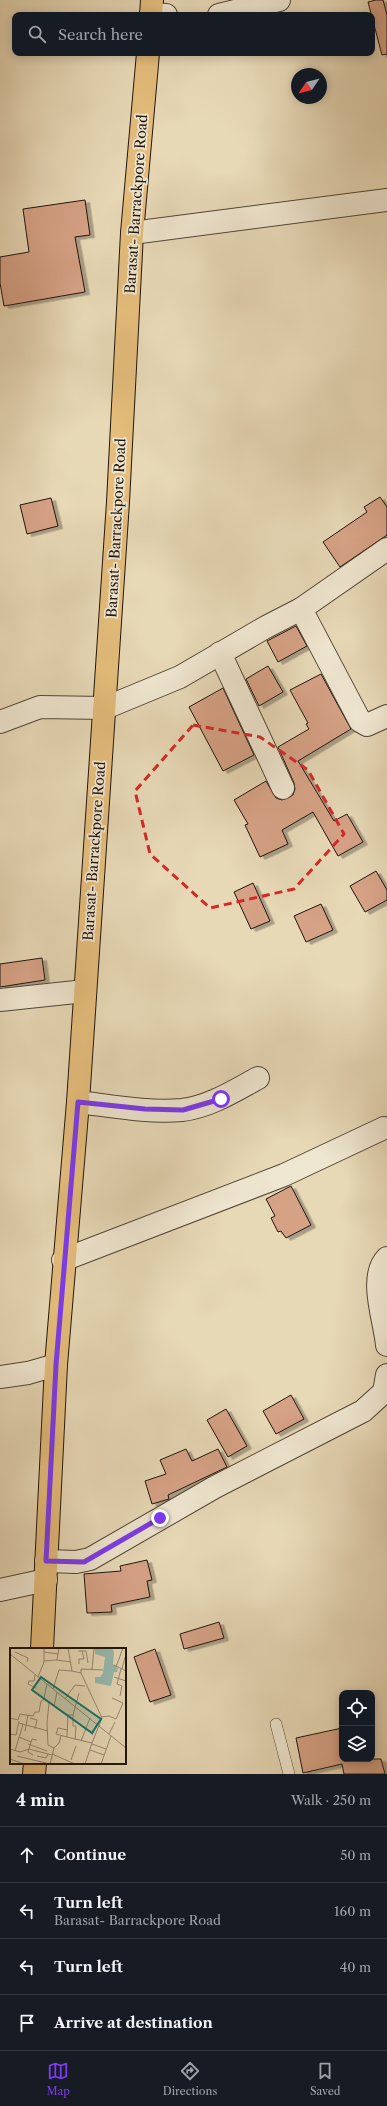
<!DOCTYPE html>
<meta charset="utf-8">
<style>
:root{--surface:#171b24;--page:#20242c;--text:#f1f3f6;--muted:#9ea1a6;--line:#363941;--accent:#7c3aed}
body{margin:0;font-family:"Libre Caslon Text",serif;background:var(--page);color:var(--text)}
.controls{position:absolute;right:12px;bottom:12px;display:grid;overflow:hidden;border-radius:8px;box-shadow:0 2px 10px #0003}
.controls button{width:36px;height:36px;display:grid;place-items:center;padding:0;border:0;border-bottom:1px solid var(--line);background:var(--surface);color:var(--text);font:20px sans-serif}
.compass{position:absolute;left:291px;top:68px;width:36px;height:36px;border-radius:50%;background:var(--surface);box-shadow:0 2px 10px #0003;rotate:235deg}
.stop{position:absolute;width:12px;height:12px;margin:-9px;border:3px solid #7c3aed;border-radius:50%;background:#fff}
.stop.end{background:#7c3aed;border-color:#fff;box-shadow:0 1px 4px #0008}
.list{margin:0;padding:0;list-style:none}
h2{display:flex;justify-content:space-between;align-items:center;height:52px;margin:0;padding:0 16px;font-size:17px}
h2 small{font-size:13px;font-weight:400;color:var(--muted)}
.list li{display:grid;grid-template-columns:26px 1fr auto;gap:12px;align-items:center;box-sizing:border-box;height:56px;padding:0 16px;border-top:1px solid var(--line)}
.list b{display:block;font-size:15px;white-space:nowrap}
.list p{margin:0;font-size:13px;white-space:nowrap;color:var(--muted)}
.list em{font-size:13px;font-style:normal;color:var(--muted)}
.icon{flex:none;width:22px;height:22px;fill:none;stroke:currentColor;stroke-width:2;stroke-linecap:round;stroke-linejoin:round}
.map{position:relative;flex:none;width:387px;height:1774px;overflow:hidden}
.search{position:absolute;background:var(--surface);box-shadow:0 2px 10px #0003;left:12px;right:12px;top:12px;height:44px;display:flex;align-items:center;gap:10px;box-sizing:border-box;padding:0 14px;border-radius:8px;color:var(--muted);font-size:15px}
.sheet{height:276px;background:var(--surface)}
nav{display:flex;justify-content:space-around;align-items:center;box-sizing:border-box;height:56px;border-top:1px solid var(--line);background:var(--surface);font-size:11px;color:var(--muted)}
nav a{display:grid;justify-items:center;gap:2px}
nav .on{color:var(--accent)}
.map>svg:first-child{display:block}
</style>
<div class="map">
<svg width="387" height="1774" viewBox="0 0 387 1774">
<defs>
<filter id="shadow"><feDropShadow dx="4.5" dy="2.5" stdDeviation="0" flood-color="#0004"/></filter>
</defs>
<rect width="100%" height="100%" fill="#e7d8b6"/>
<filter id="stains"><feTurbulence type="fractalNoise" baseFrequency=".005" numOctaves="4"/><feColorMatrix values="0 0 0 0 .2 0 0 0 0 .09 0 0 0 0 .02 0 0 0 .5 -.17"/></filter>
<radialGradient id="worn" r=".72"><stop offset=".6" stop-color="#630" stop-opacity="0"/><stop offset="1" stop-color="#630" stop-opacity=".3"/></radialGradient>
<g fill="#d6a286" stroke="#1f140d" filter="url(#shadow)">
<path d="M 376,0 L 383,0 L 387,15 L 387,54 L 382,55 L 368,2 Z"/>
<path d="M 85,200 L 90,235 L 75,237 L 85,292 L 4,306 L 0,283 L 0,257 L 29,252 L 23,209 Z"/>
<path d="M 380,497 L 387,507 L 387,535 L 340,567 L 323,542 L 367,512 L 364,507 Z"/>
<path d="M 51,498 L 58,526 L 27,534 L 20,505 Z"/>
<path d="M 296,626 L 307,646 L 278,662 L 267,641 Z"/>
<path d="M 268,666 L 283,692 L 259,706 L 246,679 Z"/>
<path d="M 321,674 L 351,729 L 298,761 L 334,821 L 347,814 L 363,842 L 338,856 L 313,812 L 282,830 L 288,844 L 260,857 L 245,825 L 248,824 L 234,800 L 266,781 L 276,798 L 282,800 L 293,795 L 295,789 L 294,783 L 278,747 L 309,729 L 306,724 L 308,723 L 290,690 Z"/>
<path d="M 223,688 L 254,755 L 223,771 L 189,707 Z"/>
<path d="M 376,871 L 387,890 L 387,900 L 365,912 L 350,886 Z"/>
<path d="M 253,883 L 270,921 L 251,929 L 234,892 Z"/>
<path d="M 321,904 L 333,930 L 306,942 L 294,916 Z"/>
<path d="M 42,958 L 45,980 L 0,987 L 0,964 Z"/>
<path d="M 291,1186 L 311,1225 L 286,1238 L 281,1231 L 278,1232 L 271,1218 L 275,1216 L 266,1199 Z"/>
<path d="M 291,1395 L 304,1419 L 276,1434 L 263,1411 Z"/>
<path d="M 226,1409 L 247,1446 L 228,1457 L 207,1420 Z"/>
<path d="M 186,1449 L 192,1461 L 218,1449 L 227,1467 L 168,1495 L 169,1499 L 152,1504 L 145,1481 L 166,1474 L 160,1460 Z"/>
<path d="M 147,1560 L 152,1580 L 147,1581 L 150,1597 L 111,1605 L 112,1612 L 87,1613 L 84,1574 L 121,1571 L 120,1566 Z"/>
<path d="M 219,1622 L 224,1638 L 184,1649 L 180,1634 Z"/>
<path d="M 155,1649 L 171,1695 L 150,1702 L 134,1657 Z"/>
<path d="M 342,1728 L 342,1759 L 381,1759 L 385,1774 L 344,1774 L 342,1764 L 303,1773 L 296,1738 Z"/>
</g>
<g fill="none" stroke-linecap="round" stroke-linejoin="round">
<g stroke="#514537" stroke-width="12">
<path id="service" d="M 276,1724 L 289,1774"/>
</g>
<g stroke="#514537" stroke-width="24">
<g id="minor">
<path d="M 151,14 L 166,15"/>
<path d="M 219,15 L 279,0"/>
<path d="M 132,233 L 387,200"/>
<path d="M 301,609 L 360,721 L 367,725 L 387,716"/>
<path d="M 220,653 L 283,788"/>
<path d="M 0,722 L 40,707 L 105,708 L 180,677 L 266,627 L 301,609 L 387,549"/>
<path d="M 0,1000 L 85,991"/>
<path d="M 78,1102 C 112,1106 148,1113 182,1110 C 209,1107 234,1091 258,1078"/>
<path d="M 63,1260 L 284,1175 L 384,1128"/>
<path d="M 0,1377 L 28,1373 L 56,1365"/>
<path d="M 0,1590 L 46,1580"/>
</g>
</g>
<g stroke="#514537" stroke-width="24">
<g id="tertiary">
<path d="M 387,1258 C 368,1277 385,1321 387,1345"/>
<path d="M 46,1561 L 76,1562 L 90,1559 L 215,1487 L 363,1411 L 384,1392 L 387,1375"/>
</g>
</g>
<g stroke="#1f140d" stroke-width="24">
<g id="primary">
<path d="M 151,15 L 152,0"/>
<path d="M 42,1649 L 56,1365 L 78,1102 L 118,502 L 132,233 L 148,53"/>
<path d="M 34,1774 L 35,1763"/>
</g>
</g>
<use href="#service" stroke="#efe6d0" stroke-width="11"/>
<use href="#minor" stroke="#efe6d0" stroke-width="22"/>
<use href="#tertiary" stroke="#efe6d0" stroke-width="22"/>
<use href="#primary" stroke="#e4bc7b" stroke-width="22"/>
</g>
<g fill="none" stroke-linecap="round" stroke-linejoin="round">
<path stroke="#7c3aed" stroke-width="5" d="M 160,1518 L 84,1562 L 46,1561 L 56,1365 L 78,1102 L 145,1109 L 183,1110 L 221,1099"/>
</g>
<path fill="none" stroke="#d62828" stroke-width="3" stroke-dasharray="8 5" stroke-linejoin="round" d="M 193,725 L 260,737 L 308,770 L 344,834 L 294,889 L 210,908 L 150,854 L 135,791 Z"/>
<g text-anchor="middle" stroke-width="3.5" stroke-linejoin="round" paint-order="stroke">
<g font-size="14" fill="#1f140d" stroke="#efe6d0">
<text transform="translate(136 204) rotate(-86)" y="5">Barasat- Barrackpore Road</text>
<text transform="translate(116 528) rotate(-87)" y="5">Barasat- Barrackpore Road</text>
<text transform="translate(94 851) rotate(-86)" y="5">Barasat- Barrackpore Road</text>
</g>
</g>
<g transform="translate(10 1648)">
<rect width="116" height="116" fill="#e7d8b6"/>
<path d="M 85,0 L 102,0 L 104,4 L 103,16 L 108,20 L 107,24 L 104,24 L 101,38 L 85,35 L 85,29 L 90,29 L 93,25 L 95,9 L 85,6 Z" fill="#97b9af"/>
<path fill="none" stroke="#978a72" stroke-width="1" d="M 58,0 L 62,23 L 71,25 L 92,70 L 82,95 L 57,89 L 58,67 L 63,67M 68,3 L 76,3 L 78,15M 5,4 L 18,10 L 17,14M 34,4 L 48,6M 0,6 L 116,100M 47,12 L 61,14M 34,13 L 47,12 L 49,0M 69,16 L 69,11 L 74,11 L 72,3M 104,17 L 116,23M 106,19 L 113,0M 82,21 L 84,0M 112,21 L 115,9M 71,25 L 71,21 L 93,22M 25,27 L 24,33 L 19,33 L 18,36 L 26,40M 28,29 L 34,14 L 34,0M 104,29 L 116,33M 37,36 L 34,50 L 39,55 L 37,75 L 38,97 L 44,100 L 40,116M 43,41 L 49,22 L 62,23M 110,48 L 112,38 L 107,36 L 111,21M 55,51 L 65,37 L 75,38M 44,58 L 47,44M 91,69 L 99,68 L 106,71 L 113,55 L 102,50M 0,70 L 8,72 L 10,66 L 23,68 L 25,64 L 29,64 L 31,53 L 35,51M 20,70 L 27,72 L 25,81M 9,75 L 38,83M 15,83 L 18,67M 0,86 L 6,87 L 9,73M 99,86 L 105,74M 82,87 L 87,76M 9,89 L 21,94M 57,89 L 46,86 L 48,80 L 58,82M 65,92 L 66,78 L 63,78 L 63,67 L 69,45M 71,93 L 80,70M 18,96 L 37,103M 82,96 L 96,101M 44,100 L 49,95 L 51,88M 0,101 L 10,104 L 19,101 L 42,107M 80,102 L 94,107M 5,103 L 13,76M 42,106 L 65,116M 23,107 L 18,104 L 22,91 L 27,92M 7,108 L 40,116M 27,108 L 36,110 L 38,106M 0,111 L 14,116M 61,112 L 66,98M 75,116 L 82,95M 91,116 L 101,88"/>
<path fill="#0f766e" fill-opacity="0.15" stroke="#0f766e" stroke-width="2" d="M 31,29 L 91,71 L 82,85 L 22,42 Z"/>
<rect width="116" height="116" fill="none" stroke="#1f140d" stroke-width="2"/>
</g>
<rect width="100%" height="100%" filter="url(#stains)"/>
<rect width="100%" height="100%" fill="url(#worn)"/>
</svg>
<div class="controls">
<button><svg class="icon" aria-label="locate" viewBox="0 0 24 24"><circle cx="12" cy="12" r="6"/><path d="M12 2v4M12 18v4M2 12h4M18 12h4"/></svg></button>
<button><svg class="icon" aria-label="layers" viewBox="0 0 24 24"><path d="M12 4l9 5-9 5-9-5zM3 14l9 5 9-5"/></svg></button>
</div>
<svg class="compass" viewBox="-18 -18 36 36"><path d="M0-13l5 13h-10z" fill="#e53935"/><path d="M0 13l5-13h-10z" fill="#9ea1a6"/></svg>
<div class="stop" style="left:221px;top:1099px"></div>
<div class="stop end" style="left:160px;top:1518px"></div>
<div class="search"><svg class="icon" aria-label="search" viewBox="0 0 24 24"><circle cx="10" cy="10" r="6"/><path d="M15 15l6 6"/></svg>Search here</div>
</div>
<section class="sheet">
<h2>4 min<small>Walk · 250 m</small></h2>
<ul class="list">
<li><svg class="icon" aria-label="ahead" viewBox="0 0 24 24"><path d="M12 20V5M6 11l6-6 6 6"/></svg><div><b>Continue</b></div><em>50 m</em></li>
<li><svg class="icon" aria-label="left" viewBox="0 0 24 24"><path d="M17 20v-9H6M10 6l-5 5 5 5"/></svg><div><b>Turn left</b><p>Barasat- Barrackpore Road</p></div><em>160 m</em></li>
<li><svg class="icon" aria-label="left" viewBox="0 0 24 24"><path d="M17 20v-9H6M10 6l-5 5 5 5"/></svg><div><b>Turn left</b></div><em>40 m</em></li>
<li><svg class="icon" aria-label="arrive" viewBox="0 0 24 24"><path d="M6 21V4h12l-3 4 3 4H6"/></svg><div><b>Arrive at destination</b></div></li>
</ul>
</section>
<nav>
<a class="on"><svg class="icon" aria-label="map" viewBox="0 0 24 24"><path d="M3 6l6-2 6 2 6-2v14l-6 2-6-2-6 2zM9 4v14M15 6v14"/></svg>Map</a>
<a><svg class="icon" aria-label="directions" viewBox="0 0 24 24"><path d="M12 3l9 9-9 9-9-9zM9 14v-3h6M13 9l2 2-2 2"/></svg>Directions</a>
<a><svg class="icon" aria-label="saved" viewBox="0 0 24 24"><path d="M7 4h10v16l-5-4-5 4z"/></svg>Saved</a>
</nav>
